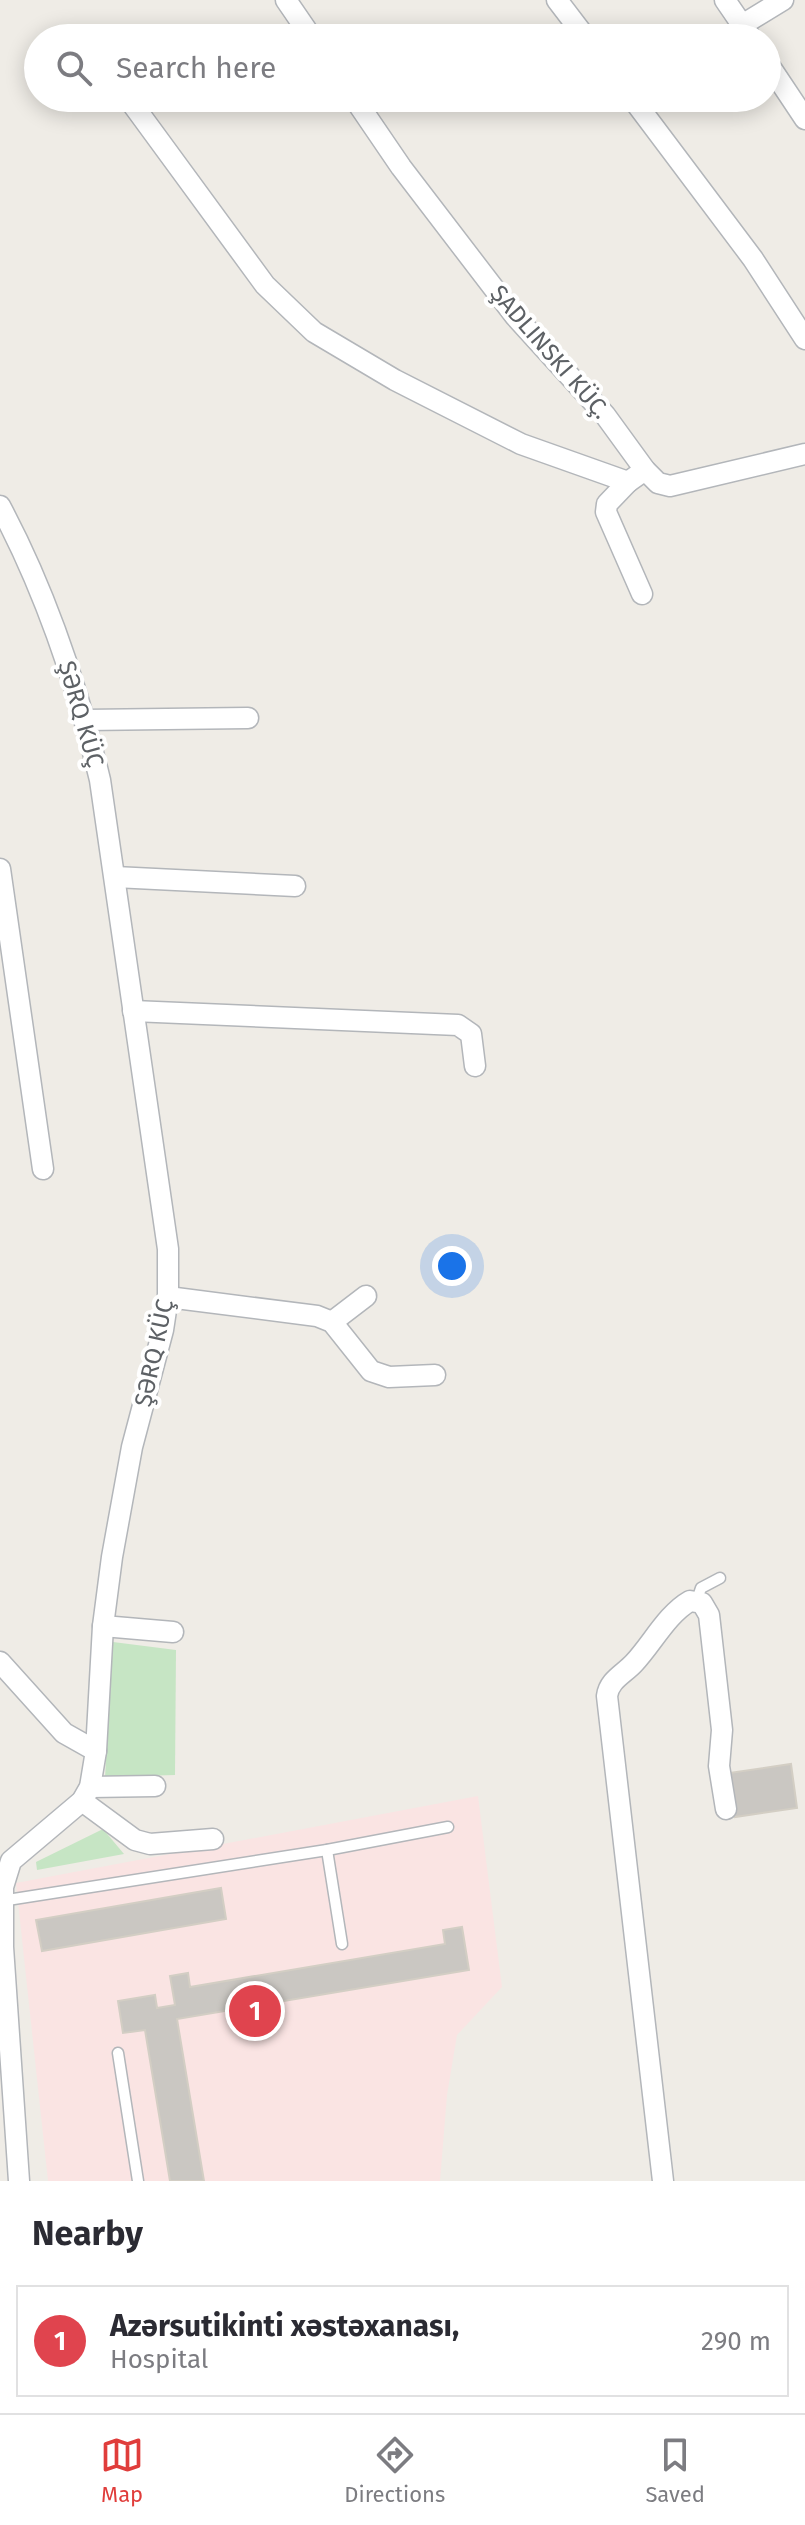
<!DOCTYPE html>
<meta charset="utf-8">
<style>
:root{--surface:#fff;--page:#f7f7f7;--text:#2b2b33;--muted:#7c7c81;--line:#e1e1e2;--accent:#e03d3b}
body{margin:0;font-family:"Fira Sans",sans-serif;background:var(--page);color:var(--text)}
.you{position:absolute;left:452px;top:1266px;width:28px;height:28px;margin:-20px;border:6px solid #fff;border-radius:50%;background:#1a73e8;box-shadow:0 0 0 12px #1a73e833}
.badge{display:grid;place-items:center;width:52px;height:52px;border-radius:50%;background:var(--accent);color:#fff;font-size:26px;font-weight:700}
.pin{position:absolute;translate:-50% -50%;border:4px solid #fff;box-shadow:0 2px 8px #0006}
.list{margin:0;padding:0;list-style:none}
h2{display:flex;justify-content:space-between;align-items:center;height:104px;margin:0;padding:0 32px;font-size:34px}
h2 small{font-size:26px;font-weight:400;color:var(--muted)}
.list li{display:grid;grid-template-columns:52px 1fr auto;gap:24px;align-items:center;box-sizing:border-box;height:112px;margin:0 16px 16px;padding:0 16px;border:2px solid var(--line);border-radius:0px}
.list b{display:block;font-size:30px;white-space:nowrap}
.list p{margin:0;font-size:26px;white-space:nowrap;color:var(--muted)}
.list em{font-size:26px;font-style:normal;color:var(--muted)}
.icon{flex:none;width:44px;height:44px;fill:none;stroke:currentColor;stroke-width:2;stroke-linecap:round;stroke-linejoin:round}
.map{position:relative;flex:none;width:805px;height:2181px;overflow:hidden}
.search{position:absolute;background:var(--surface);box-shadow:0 4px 20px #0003;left:24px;right:24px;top:24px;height:88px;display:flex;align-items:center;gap:20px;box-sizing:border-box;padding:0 28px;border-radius:44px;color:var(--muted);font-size:30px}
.sheet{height:232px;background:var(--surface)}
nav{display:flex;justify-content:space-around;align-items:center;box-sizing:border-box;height:112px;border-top:2px solid var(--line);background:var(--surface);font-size:22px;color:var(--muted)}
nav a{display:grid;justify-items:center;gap:4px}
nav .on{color:var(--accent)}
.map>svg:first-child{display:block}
</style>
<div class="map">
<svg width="805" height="2181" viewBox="0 0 805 2181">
<rect width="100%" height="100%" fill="#efece6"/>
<path fill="#fae4e3" d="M 478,1796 L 502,1987 L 457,2035 L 447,2095 L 440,2181 L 48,2181 L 16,1883 Z"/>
<g fill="#c6e5c4">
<path d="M 113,1642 L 176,1650 L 175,1775 L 105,1777 Z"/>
<path d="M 103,1829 L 124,1854 L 37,1870 L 36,1862 Z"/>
</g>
<g fill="#cac7c2" stroke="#d3cec4" stroke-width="2">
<path d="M 791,1764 L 797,1808 L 735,1817 L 729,1773 Z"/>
<path d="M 221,1888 L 226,1919 L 42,1951 L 36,1920 Z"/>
<path d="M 462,1927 L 469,1970 L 177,2019 L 204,2181 L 170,2181 L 145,2030 L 123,2033 L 118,2001 L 155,1995 L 157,2008 L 175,2005 L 170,1976 L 188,1973 L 190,1987 L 445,1944 L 443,1930 Z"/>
</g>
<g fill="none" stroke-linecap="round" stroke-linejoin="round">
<g stroke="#b3b6ba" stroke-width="13">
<g id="service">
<path d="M 697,1600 L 701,1588 L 720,1578"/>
<path d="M 327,1850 L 342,1944"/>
<path d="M 1,1901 L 327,1850 L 448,1827"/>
<path d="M 118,2053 L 138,2181"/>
</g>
</g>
<g stroke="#b3b6ba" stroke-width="23">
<g id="minor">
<path d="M 286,0 L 312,38"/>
<path d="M 557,0 L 586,38"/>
<path d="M 725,0 L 751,38"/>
<path d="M 742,25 L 783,0"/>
<path d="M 767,62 L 805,119"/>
<path d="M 128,98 L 265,285 L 314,332 L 395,380 L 521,444 L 628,482 L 645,470"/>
<path d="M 354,98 L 401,167 L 515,316 L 605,415 L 645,470 L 658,483 L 670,486 L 805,454"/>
<path d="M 632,98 L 753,259 L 805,339"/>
<path d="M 628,482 L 607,504 L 606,512 L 642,594"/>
<path d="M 0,506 C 46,592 77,685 100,780 L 168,1249 L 168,1297 L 163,1330 L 132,1447 L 112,1557 L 103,1626 L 96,1751 L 90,1787 L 82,1801 L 11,1861 L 3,1887 L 3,1947 L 19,2181"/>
<path d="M 85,720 L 248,718"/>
<path d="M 0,869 L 43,1169"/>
<path d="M 115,877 L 295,886"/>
<path d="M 133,1011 L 458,1025 L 471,1034 L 475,1066"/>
<path d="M 168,1297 L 317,1316 L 332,1322 L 371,1371 L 389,1377 L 435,1375"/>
<path d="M 332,1322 L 366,1296"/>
<path d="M 103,1626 L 173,1632"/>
<path d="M 0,1662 L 64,1733 L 96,1751"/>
<path d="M 90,1787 L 155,1786"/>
<path d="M 82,1801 L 135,1840 L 150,1844 L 213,1839"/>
<path d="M 663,2181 L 607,1696 C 609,1680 624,1674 634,1663 C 652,1644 667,1614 690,1601 L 702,1603 L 709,1615 L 722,1730 L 719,1766 L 726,1809"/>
</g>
</g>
<use href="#service" stroke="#fff" stroke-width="10"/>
<use href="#minor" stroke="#fff" stroke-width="20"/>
</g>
<g text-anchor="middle" stroke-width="8" stroke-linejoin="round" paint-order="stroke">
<g font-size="24" fill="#5d6165" stroke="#fff">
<text transform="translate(550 352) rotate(49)" y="8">ŞADLINSKI KÜÇ.</text>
<text transform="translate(81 714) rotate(74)" y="8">ŞƏRQ KÜÇ</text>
<text transform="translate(154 1353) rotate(-78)" y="8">ŞƏRQ KÜÇ</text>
</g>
</g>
</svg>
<div class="you"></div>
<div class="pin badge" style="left:255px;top:2011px;background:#e0444e">1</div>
<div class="search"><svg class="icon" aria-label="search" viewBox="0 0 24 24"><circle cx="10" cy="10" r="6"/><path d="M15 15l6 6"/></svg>Search here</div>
</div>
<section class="sheet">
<h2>Nearby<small></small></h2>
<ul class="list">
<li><span class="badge" style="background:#e0444e">1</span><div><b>Azərsutikinti xəstəxanası,</b><p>Hospital</p></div><em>290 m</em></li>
</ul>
</section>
<nav>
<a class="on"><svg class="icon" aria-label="map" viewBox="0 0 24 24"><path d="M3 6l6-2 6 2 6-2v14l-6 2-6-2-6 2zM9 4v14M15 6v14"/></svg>Map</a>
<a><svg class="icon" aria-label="directions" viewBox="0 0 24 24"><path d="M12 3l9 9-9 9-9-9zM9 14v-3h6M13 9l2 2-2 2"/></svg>Directions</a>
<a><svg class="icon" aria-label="saved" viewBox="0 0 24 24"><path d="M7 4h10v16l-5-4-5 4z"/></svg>Saved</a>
</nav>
